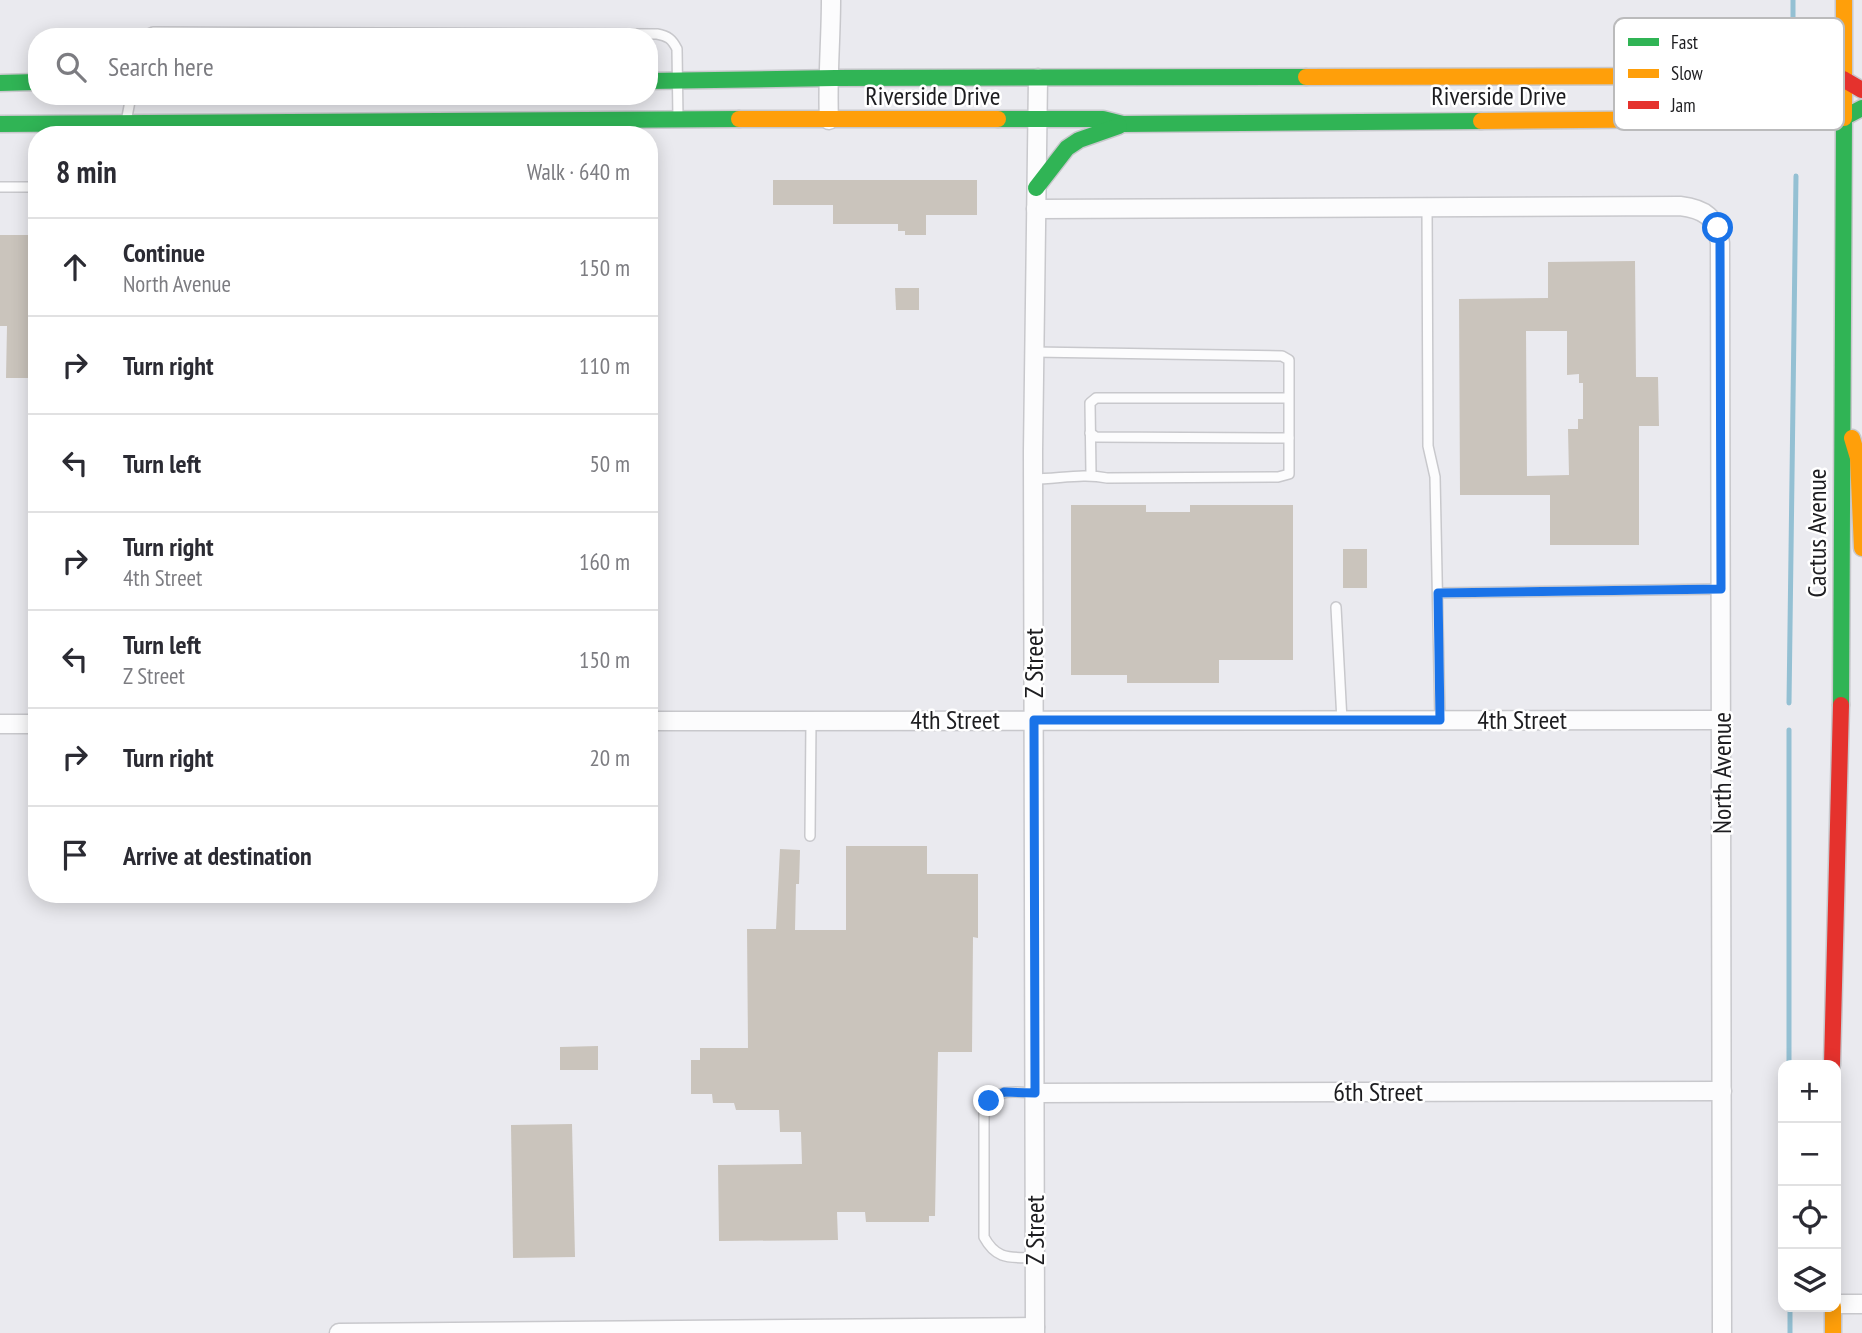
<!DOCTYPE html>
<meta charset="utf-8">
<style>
:root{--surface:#fff;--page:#f7f7f7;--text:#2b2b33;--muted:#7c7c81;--line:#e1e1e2}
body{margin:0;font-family:"PT Sans Narrow",sans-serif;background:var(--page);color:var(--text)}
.controls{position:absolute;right:21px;bottom:21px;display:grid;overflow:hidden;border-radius:14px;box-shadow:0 4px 18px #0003}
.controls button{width:63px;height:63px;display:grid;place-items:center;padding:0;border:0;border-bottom:2px solid var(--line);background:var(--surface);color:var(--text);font:35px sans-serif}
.stop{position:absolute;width:21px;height:21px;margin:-16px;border:5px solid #1a73e8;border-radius:50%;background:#fff}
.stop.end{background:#1a73e8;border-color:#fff;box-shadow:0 2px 7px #0008}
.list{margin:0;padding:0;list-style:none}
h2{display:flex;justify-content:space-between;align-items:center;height:91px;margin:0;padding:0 28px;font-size:30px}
h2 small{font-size:23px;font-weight:400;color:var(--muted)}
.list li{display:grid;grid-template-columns:46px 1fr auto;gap:21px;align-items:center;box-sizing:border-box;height:98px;padding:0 28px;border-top:2px solid var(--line)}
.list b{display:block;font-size:26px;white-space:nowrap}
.list p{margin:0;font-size:23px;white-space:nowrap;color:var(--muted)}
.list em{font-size:23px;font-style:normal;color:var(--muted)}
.icon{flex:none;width:38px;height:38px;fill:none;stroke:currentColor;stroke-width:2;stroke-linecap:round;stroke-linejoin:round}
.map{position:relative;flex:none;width:1862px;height:1333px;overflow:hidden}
.search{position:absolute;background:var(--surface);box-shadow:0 4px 18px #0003;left:28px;top:28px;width:630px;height:77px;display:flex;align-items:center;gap:18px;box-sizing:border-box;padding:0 24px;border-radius:28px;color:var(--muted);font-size:26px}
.panel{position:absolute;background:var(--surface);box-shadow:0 4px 18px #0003;left:28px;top:126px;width:630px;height:777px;border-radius:28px}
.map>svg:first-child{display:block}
</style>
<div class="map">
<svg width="1862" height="1333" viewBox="0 0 1862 1333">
<rect width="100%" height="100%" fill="#eaeaef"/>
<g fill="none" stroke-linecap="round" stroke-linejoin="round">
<g stroke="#94c0d3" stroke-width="5">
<path d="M 1793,0 L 1793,36"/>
<path d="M 1789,703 L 1796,176"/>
<path d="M 1789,730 L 1789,1065"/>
<path d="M 1790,1307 L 1790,1333"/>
</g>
</g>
<g fill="#cac4bc" fill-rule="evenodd">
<path d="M 773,180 L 977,180 L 977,215 L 926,215 L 926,235 L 905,235 L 905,231 L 898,231 L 898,224 L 833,224 L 833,205 L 773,205 Z"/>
<path d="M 0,235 L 37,235 L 37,378 L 6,378 L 7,326 L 0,326 Z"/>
<path d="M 1635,261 L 1636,377 L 1658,377 L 1659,426 L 1639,426 L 1639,545 L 1550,545 L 1550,495 L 1460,495 L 1459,299 L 1548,298 L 1548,262 ZM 1526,331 L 1567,331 L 1567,375 L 1579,374 L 1579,383 L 1583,383 L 1583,419 L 1578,419 L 1578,429 L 1568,429 L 1569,475 L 1527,476 Z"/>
<path d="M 895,288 L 919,288 L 919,310 L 896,310 Z"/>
<path d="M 1071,505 L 1146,505 L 1146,512 L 1190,512 L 1190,505 L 1293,505 L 1293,660 L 1219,660 L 1219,683 L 1127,683 L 1127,675 L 1071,675 Z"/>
<rect x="1343" y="549" width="24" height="39"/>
<path d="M 846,846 L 927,846 L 927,874 L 978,874 L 978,938 L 973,937 L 972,1052 L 938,1052 L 935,1216 L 929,1216 L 929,1222 L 866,1222 L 865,1212 L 837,1212 L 838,1240 L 719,1241 L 718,1165 L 802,1164 L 801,1132 L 780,1132 L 779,1110 L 736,1110 L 734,1103 L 713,1103 L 712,1094 L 691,1094 L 691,1060 L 700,1060 L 700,1048 L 748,1048 L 747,929 L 776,929 L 780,849 L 800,850 L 799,884 L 796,884 L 795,930 L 846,930 Z"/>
<path d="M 598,1046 L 598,1070 L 560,1070 L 560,1047 Z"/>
<path d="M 572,1124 L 575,1257 L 513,1258 L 511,1125 Z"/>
</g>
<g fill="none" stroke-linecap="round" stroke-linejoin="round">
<g stroke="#c8c8cc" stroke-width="12">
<g id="lane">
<path d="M 142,37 L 153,32 L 657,34 C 668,36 672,39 677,49 L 678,119"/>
<path d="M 126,122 L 131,96"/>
<path d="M 0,187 L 37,187"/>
<path d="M 1427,207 L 1428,446 L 1435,477 L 1440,721"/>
<path d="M 1090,433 L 1096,437 L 1289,438"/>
<path d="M 1091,474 L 1090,403 L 1096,398 L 1288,398"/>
<path d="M 1033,479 C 1058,479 1083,473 1107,478 L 1278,477 L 1289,474 L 1289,360 L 1282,356 L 1034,352"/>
<path d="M 1438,593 L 1721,589"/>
<path d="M 1336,607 L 1342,721"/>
<path d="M 810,836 L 811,721"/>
<path d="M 1035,1093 C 1011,1092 994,1087 984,1113 L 984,1237 C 997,1261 1011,1257 1035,1258"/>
</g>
</g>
<g stroke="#c8c8cc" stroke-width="21">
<g id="street">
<path d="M 829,120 C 827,80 831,40 831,0"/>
<path d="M 1036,209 L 1680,206 C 1705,209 1716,217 1720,243 L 1722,1333"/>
<path d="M 649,721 L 1722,720"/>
<path d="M 0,724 L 37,724"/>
<path d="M 1035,1093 L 1722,1091"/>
<path d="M 1836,1304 L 1862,1304"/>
<path d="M 339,1333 L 1035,1327"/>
<path d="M 1035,1333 L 1033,452 L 1038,78"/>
</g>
</g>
<g stroke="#c8c8cc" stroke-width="19">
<g id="fast">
<path d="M 649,81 L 835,78 L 1306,77"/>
<path d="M 0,83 L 37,82"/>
<path d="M 998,119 L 1103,119 L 1123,124 L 1481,121"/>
<path d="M 1696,119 L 1843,118 L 1862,108"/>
<path d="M 0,124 L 739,119"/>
<path d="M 1036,188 L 1067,148 L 1079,140 L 1119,126"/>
<path d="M 1841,705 L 1844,118"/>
</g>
</g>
<g stroke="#c8c8cc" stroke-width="19">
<g id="slow">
<path d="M 1306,77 L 1723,76"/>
<path d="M 1844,118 L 1844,0"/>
<path d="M 739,119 L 998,119"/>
<path d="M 1481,121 L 1696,119"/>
<path d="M 1852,438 L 1858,458 L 1862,548"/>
<path d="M 1833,1307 L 1833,1333"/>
</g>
</g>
<g stroke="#c8c8cc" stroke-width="19">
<g id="jam">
<path d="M 1723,76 L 1843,79 L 1862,90"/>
<path d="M 1832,1065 L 1841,705"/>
</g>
</g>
<use href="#lane" stroke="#fcfcfd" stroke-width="9"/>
<use href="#street" stroke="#fcfcfd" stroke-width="18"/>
<use href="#fast" stroke="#30b455" stroke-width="16"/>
<use href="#slow" stroke="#ff9f0a" stroke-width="16"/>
<use href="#jam" stroke="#e5322d" stroke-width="16"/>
</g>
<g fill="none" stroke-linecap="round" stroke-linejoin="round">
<path stroke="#1a73e8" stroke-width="9" d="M 989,1101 L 1004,1092 L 1035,1093 L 1034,720 L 1440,720 L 1438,593 L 1721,589 L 1720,243 L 1718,228"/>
</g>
<g text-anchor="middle" stroke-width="5" stroke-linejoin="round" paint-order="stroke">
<g font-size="26" fill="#1d1d20" stroke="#fff">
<text x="933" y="105">Riverside Drive</text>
<text x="1499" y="105">Riverside Drive</text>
<text transform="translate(1817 533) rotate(-90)" y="9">Cactus Avenue</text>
<text transform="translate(1034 663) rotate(-90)" y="9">Z Street</text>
<text x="955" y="729">4th Street</text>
<text x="1522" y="729">4th Street</text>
<text transform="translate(1722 773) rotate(-90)" y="9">North Avenue</text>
<text x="1378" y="1101">6th Street</text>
<text transform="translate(1035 1230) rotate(-90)" y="9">Z Street</text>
</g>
</g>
<rect x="1614" y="18" width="230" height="112" rx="10" fill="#fff" stroke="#bbbbbc" stroke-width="2"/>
<rect x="1628" y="38" width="31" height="8" fill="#30b455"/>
<rect x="1628" y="69" width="31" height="9" fill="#ff9f0a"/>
<rect x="1628" y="101" width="31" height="8" fill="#e5322d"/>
<g font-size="19" fill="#1d1d20">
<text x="1671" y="49">Fast</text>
<text x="1671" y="80">Slow</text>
<text x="1671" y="112">Jam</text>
</g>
</svg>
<div class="controls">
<button>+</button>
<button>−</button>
<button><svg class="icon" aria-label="locate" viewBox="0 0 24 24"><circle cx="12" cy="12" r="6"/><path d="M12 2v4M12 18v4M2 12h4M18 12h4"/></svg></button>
<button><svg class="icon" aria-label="layers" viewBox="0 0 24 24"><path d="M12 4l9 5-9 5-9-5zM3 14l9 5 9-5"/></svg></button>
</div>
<div class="stop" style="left:1718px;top:228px"></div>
<div class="stop end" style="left:989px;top:1101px"></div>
<div class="search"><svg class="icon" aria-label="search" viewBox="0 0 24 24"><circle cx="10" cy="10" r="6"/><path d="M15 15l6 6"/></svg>Search here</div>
<section class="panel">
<h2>8 min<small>Walk · 640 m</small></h2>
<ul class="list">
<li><svg class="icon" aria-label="ahead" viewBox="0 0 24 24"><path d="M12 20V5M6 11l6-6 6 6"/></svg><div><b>Continue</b><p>North Avenue</p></div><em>150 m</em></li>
<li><svg class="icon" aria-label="right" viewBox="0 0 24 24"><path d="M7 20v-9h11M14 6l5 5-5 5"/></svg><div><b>Turn right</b></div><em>110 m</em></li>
<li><svg class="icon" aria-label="left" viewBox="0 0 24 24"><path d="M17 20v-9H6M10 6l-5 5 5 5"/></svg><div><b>Turn left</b></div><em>50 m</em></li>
<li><svg class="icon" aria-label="right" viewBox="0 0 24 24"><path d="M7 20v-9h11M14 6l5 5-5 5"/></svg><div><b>Turn right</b><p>4th Street</p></div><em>160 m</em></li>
<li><svg class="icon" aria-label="left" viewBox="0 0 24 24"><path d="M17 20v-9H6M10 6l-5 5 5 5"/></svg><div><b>Turn left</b><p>Z Street</p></div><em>150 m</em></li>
<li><svg class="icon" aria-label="right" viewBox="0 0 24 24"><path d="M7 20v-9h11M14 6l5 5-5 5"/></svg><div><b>Turn right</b></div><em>20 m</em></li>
<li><svg class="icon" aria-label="arrive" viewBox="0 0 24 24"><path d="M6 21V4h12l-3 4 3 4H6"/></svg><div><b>Arrive at destination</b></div></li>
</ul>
</section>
</div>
